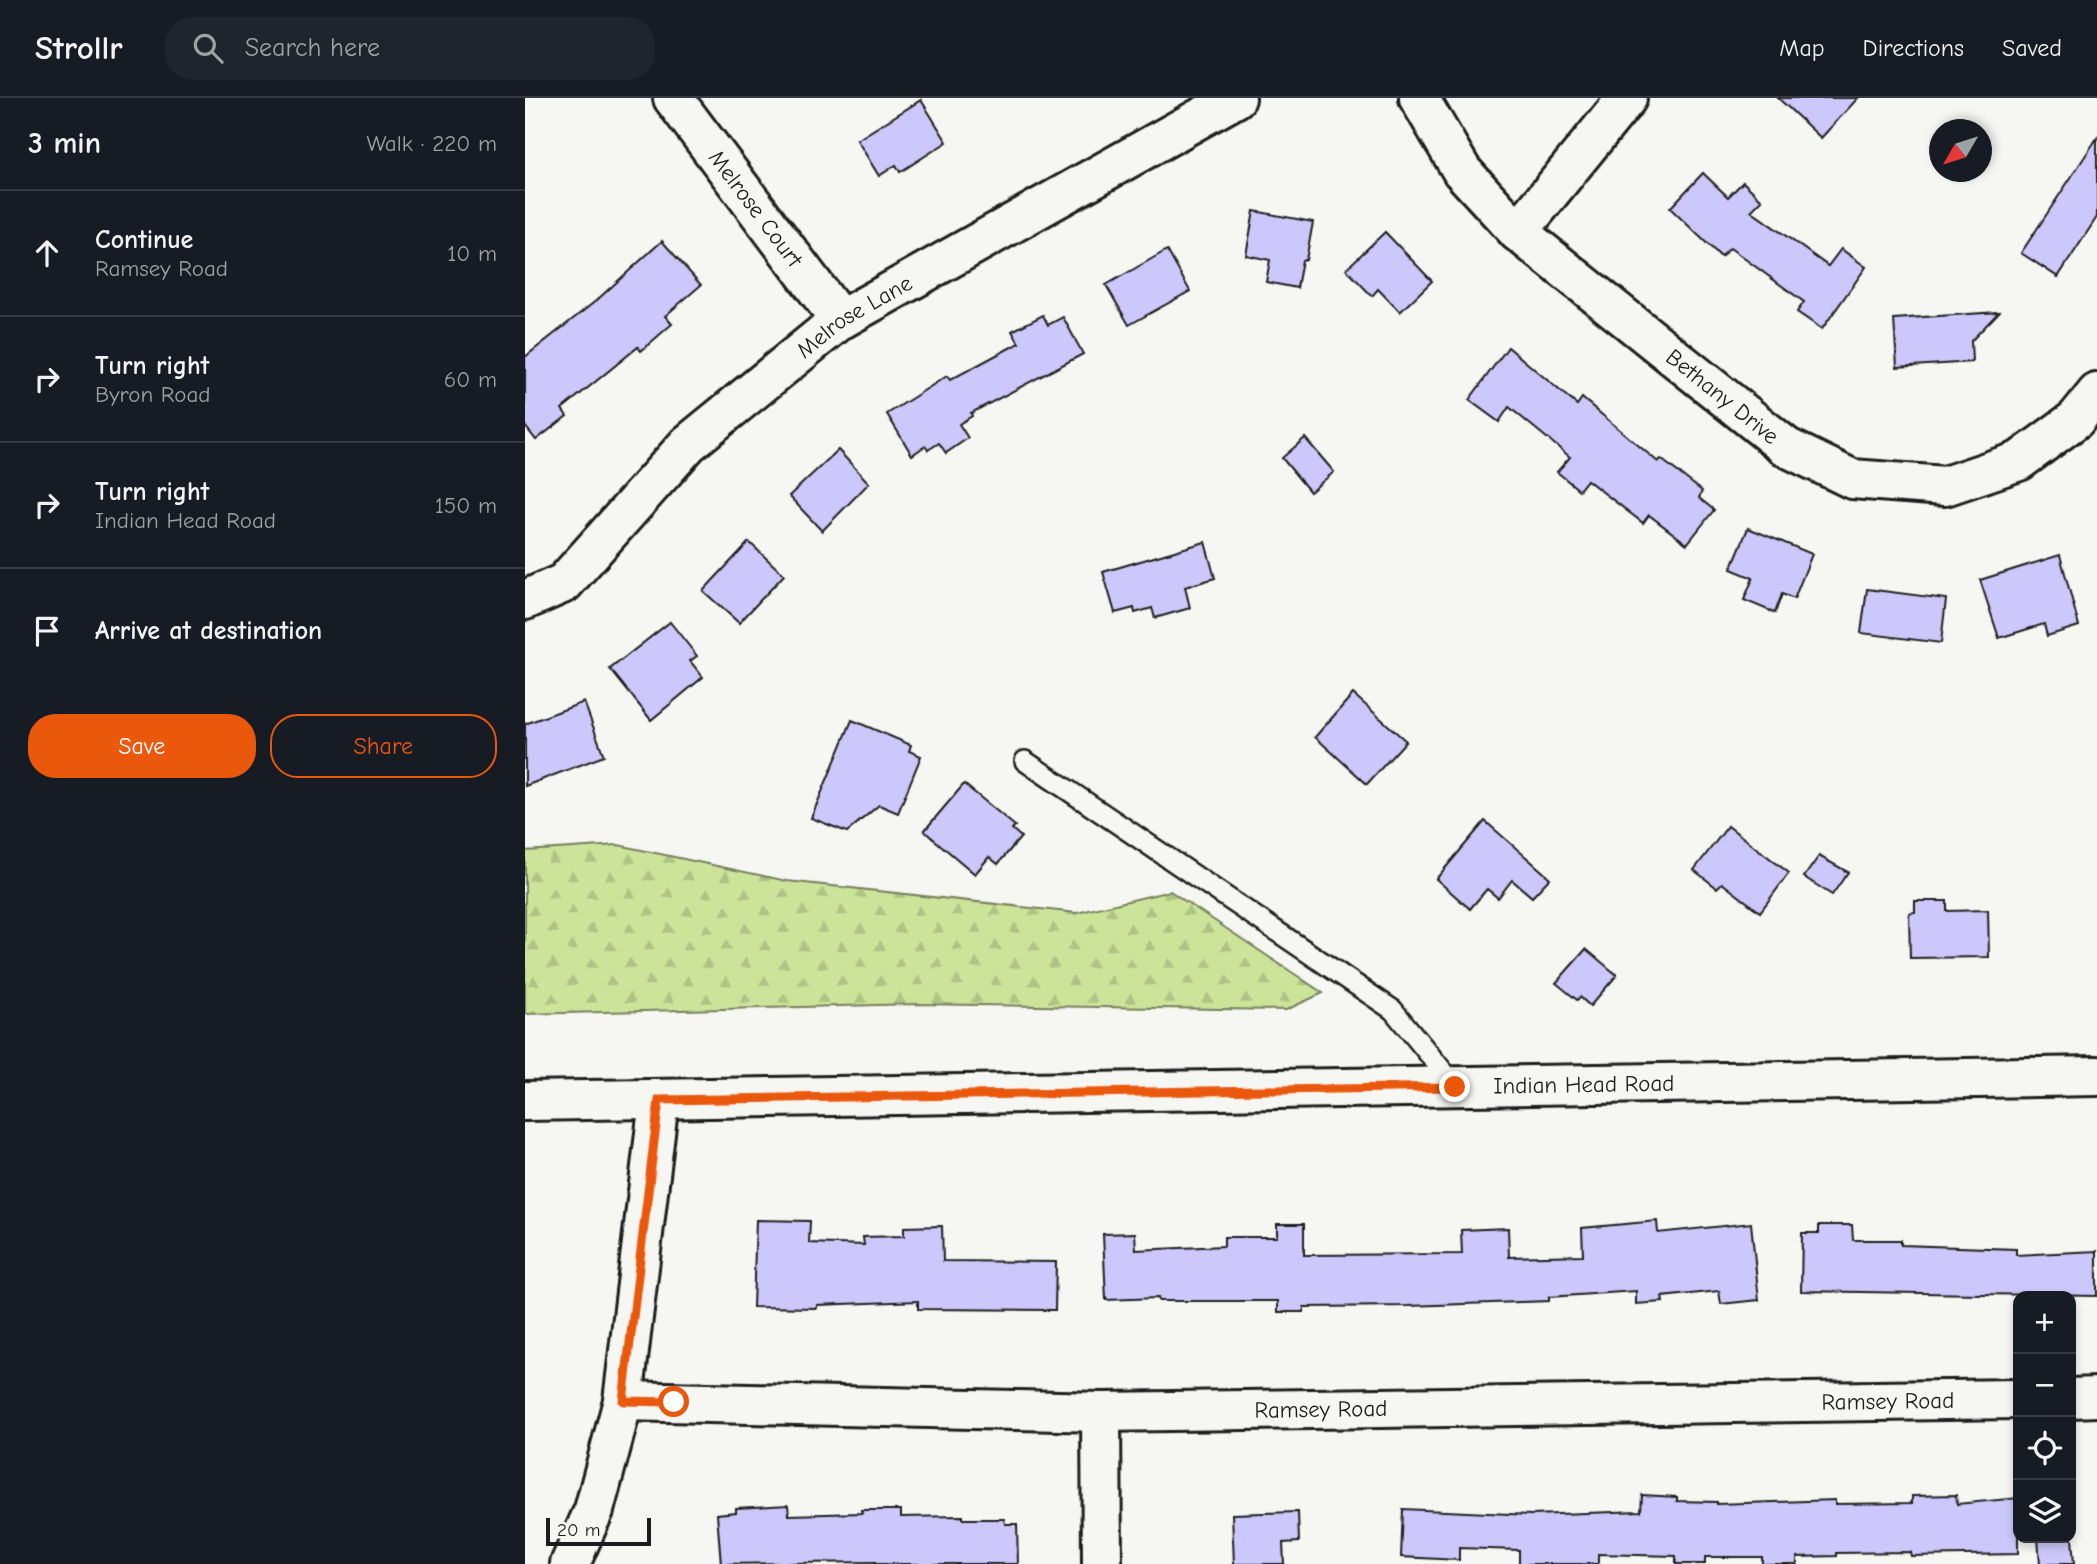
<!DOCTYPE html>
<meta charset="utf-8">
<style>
:root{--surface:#171b24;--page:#20242c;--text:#f1f3f6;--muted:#9ea1a6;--line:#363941;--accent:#ea580c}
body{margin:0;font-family:"Comic Neue",sans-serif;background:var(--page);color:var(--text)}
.controls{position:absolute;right:21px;bottom:21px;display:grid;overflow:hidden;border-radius:14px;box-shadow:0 4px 10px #0003}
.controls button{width:63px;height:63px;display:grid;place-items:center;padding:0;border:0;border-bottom:2px solid var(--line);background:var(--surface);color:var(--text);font:35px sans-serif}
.compass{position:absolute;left:1404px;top:21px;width:63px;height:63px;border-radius:50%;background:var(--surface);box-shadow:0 4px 10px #0003;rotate:231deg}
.scale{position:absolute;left:21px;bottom:18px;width:105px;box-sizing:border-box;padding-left:7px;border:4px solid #1c1c1c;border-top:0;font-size:19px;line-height:24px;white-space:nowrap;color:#1c1c1c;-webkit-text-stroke:5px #f6f6f2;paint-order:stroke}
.stop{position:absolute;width:21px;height:21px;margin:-16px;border:5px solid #ea580c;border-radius:50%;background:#fff}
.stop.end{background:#ea580c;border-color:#fff;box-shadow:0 2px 7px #0008}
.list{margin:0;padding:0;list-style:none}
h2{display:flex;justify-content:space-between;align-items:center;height:91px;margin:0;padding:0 28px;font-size:30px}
h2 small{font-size:23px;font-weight:400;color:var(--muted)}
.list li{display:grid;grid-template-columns:46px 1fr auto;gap:21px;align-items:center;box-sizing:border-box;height:126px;padding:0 28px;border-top:2px solid var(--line)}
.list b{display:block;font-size:26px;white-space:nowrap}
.list p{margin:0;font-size:23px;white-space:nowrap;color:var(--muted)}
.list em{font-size:23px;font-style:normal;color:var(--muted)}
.actions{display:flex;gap:14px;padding:21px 28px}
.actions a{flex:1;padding:16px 0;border:2px solid var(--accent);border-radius:28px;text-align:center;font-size:24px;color:var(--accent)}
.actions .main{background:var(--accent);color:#fff}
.icon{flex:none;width:38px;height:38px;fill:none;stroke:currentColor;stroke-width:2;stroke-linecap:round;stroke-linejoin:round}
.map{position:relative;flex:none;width:1572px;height:1466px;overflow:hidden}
header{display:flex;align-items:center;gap:42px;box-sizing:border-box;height:98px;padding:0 35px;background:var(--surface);border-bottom:2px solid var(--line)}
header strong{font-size:33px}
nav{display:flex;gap:38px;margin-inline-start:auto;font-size:24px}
.search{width:490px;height:63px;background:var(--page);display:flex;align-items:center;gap:18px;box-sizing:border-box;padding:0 24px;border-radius:28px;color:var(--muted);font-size:26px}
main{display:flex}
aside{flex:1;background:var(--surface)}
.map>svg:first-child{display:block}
</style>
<header>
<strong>Strollr</strong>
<div class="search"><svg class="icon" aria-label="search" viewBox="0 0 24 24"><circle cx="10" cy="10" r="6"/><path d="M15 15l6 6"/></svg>Search here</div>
<nav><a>Map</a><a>Directions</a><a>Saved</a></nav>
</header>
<main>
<aside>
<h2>3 min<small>Walk · 220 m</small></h2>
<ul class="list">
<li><svg class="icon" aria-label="ahead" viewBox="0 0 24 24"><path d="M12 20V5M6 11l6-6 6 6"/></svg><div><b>Continue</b><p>Ramsey Road</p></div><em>10 m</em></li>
<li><svg class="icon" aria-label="right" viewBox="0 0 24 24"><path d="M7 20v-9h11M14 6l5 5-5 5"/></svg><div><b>Turn right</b><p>Byron Road</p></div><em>60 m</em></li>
<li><svg class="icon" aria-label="right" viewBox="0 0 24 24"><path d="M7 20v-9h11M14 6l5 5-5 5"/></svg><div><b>Turn right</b><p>Indian Head Road</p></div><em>150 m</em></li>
<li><svg class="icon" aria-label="arrive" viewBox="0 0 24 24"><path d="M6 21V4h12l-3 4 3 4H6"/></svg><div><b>Arrive at destination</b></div></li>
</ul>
<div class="actions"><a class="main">Save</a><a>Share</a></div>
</aside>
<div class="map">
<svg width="1572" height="1466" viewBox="0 0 1572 1466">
<defs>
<pattern id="forest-firs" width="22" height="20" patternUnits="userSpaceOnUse" patternTransform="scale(1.75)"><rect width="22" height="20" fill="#cce49a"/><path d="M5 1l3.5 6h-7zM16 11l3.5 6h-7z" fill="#afc384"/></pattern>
</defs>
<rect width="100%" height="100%" fill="#f6f6f2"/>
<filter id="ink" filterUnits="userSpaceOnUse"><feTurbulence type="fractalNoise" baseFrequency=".0143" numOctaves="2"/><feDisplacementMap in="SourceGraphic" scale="14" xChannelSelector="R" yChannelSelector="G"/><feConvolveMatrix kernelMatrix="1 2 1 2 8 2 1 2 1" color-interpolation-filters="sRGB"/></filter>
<g filter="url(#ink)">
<path fill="url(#forest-firs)" stroke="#74805b" stroke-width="2" d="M 93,747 L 262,783 L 552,815 L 645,793 L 798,895 L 761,912 L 391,906 L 0,916 L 0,753 Z"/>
<g fill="#ccc8fb" stroke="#1c1c1c" stroke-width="2">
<path d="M 1253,0 L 1333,0 L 1296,40 Z"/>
<path d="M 396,2 L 422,44 L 375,74 L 371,67 L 354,78 L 332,42 Z"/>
<path d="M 1572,40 L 1572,119 L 1533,179 L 1496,155 Z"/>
<path d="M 1178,75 L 1203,99 L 1218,84 L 1237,102 L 1226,113 L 1303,168 L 1316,151 L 1341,169 L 1297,231 L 1272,214 L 1279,204 L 1205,150 L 1196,159 L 1145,110 Z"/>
<path d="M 729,113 L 788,124 L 781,162 L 777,162 L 772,190 L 741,184 L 745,162 L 721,157 Z"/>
<path d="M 860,134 L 907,183 L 875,214 L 853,191 L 847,198 L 821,171 Z"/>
<path d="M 137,143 L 176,187 L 140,218 L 147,226 L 116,253 L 113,249 L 37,311 L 42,318 L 11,342 L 0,328 L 0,259 L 72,202 Z"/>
<path d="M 642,152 L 665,193 L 604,227 L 581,187 Z"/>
<path d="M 1474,214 L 1446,243 L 1447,264 L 1372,269 L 1369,221 Z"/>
<path d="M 518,217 L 523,227 L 538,219 L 558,256 L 446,315 L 447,318 L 434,326 L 443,340 L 421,355 L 414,345 L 403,352 L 400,348 L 387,357 L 362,316 L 422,278 L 425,282 L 494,245 L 487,233 Z"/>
<path d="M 983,249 L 1052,307 L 1057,300 L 1133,364 L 1136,361 L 1177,393 L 1174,400 L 1189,412 L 1162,446 L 1124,417 L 1118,425 L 1062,382 L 1054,392 L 1032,374 L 1045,359 L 984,309 L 974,324 L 944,302 Z"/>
<path d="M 780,340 L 809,374 L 785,394 L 757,360 Z"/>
<path d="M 313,352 L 344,385 L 297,433 L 264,398 Z"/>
<path d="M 1223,430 L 1287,456 L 1269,501 L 1257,496 L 1250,515 L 1219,502 L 1228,480 L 1206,471 Z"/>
<path d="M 224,444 L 259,477 L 214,525 L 178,493 Z"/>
<path d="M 680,444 L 690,480 L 660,489 L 665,510 L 630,520 L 627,510 L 610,515 L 609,510 L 590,515 L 578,474 Z"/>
<path d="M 1535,457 L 1554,528 L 1522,538 L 1519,526 L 1474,540 L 1455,482 Z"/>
<path d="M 1342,491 L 1421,501 L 1416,545 L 1336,535 Z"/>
<path d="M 145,524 L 172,558 L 165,563 L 178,579 L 126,622 L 85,571 Z"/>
<path d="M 828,596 L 881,643 L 842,686 L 790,639 Z"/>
<path d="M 59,604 L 79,658 L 0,688 L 0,626 Z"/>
<path d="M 327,622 L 386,647 L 384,653 L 396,658 L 373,715 L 354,707 L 322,734 L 286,720 Z"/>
<path d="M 439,686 L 490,728 L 487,731 L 496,739 L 473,766 L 464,759 L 450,776 L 399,733 Z"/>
<path d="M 960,723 L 1025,780 L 1007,799 L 987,782 L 973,800 L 962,791 L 945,811 L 911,781 Z"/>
<path d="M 1203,728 L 1264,775 L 1235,814 L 1197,785 L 1192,790 L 1169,772 Z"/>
<path d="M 1294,758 L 1323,774 L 1307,797 L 1279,779 Z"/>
<path d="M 1390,803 L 1422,803 L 1422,813 L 1463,812 L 1464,859 L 1385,860 L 1384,815 L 1390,814 Z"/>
<path d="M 1061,851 L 1092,877 L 1065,908 L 1055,899 L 1052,902 L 1031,885 Z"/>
<path d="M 231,1122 L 285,1123 L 284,1145 L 339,1147 L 338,1139 L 379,1138 L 379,1129 L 417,1128 L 418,1163 L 531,1164 L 530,1212 L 393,1211 L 393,1203 L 292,1207 L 292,1210 L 228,1209 Z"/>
<path d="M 1132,1123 L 1133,1135 L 1226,1125 L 1234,1202 L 1196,1206 L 1194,1193 L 1137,1199 L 1138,1204 L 1111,1206 L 1111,1193 L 1024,1199 L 1024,1203 L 883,1208 L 779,1209 L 779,1214 L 753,1214 L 753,1203 L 634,1203 L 633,1200 L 581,1202 L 578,1136 L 610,1135 L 611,1152 L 699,1148 L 699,1139 L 752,1139 L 752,1126 L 779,1126 L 779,1157 L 937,1156 L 936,1132 L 983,1130 L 984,1159 L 1058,1157 L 1057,1130 Z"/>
<path d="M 1294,1127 L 1327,1127 L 1328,1142 L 1376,1142 L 1376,1147 L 1491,1151 L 1491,1157 L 1572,1153 L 1572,1198 L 1276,1193 L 1277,1135 L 1294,1135 Z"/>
<path d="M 1117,1397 L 1152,1399 L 1152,1403 L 1192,1404 L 1192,1406 L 1310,1402 L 1310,1406 L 1387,1405 L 1387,1398 L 1431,1397 L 1432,1406 L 1493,1400 L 1493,1456 L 1386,1458 L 1385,1454 L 1312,1455 L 1312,1458 L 1272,1459 L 1272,1466 L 1237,1466 L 1237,1459 L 1180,1459 L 1180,1466 L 1151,1466 L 1151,1458 L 1073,1456 L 1073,1466 L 994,1466 L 994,1452 L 934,1450 L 934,1462 L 876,1459 L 878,1411 L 1006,1417 L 1116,1413 Z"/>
<path d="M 263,1407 L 264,1417 L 337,1415 L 336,1412 L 376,1412 L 376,1419 L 438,1418 L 438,1421 L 479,1421 L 480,1426 L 492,1426 L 493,1466 L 350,1466 L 350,1464 L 196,1466 L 192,1416 L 211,1414 L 211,1410 Z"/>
<path d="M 773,1414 L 774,1444 L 758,1445 L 759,1466 L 709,1466 L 707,1416 Z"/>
<path d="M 1513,1440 L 1547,1440 L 1549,1466 L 1515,1466 Z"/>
</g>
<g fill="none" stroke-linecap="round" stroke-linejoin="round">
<g stroke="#1c1c1c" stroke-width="24">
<path id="lane" d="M 500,663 L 868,912 L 930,988"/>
</g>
<g stroke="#1c1c1c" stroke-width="44">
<g id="street">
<path id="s1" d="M 148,0 L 315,222"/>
<path id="s2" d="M 894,0 L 937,73 L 993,134 L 1261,349 L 1327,381 L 1420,388 L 1494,363 L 1551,321 L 1572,295"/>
<path d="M 993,134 L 1102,0"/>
<path id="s3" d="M 0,502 L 39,485 L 163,346 L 315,222 L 711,0"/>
<path d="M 1546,1300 L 1572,1299"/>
<path id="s4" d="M 98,1303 L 576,1314 L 1493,1301"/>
<path d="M 576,1314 L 577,1466"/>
<path d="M 45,1466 L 69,1412 L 98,1303 L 134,1002"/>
</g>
</g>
<g stroke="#1c1c1c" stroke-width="44">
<g id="secondary">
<path id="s5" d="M 0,1003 L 1572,978"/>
</g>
</g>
<use href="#lane" stroke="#f6f6f2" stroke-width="19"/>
<use href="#street" stroke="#f6f6f2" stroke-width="38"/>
<use href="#secondary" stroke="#f6f6f2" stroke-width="38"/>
</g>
</g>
<g fill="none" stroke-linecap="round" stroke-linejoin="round" filter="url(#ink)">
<path stroke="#ea580c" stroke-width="9" d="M 149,1304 L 98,1303 L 134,1002 L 930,989"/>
</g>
<g text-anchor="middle" stroke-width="5" stroke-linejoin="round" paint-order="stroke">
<g font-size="23" fill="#1c1c1c" stroke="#f6f6f2">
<text dy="8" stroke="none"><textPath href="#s1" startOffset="138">Melrose Court</textPath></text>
<text dy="8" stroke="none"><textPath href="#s3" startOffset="439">Melrose Lane</textPath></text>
<text dy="8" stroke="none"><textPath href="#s2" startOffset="430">Bethany Drive</textPath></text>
<text dy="8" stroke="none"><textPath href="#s5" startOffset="1059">Indian Head Road</textPath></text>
<text dy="8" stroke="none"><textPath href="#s4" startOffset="1265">Ramsey Road</textPath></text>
<text dy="8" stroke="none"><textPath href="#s4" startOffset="698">Ramsey Road</textPath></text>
</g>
</g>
</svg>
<div class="controls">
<button>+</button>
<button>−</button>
<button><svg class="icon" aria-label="locate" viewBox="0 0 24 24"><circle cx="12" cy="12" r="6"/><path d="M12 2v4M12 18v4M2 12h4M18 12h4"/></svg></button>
<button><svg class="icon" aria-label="layers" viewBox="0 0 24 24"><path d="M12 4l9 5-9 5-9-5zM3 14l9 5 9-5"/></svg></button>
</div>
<svg class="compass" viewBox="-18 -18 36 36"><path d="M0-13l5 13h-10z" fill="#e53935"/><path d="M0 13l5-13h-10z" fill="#9ea1a6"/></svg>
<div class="scale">20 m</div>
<div class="stop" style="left:149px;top:1304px"></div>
<div class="stop end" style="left:930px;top:989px"></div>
</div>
</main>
